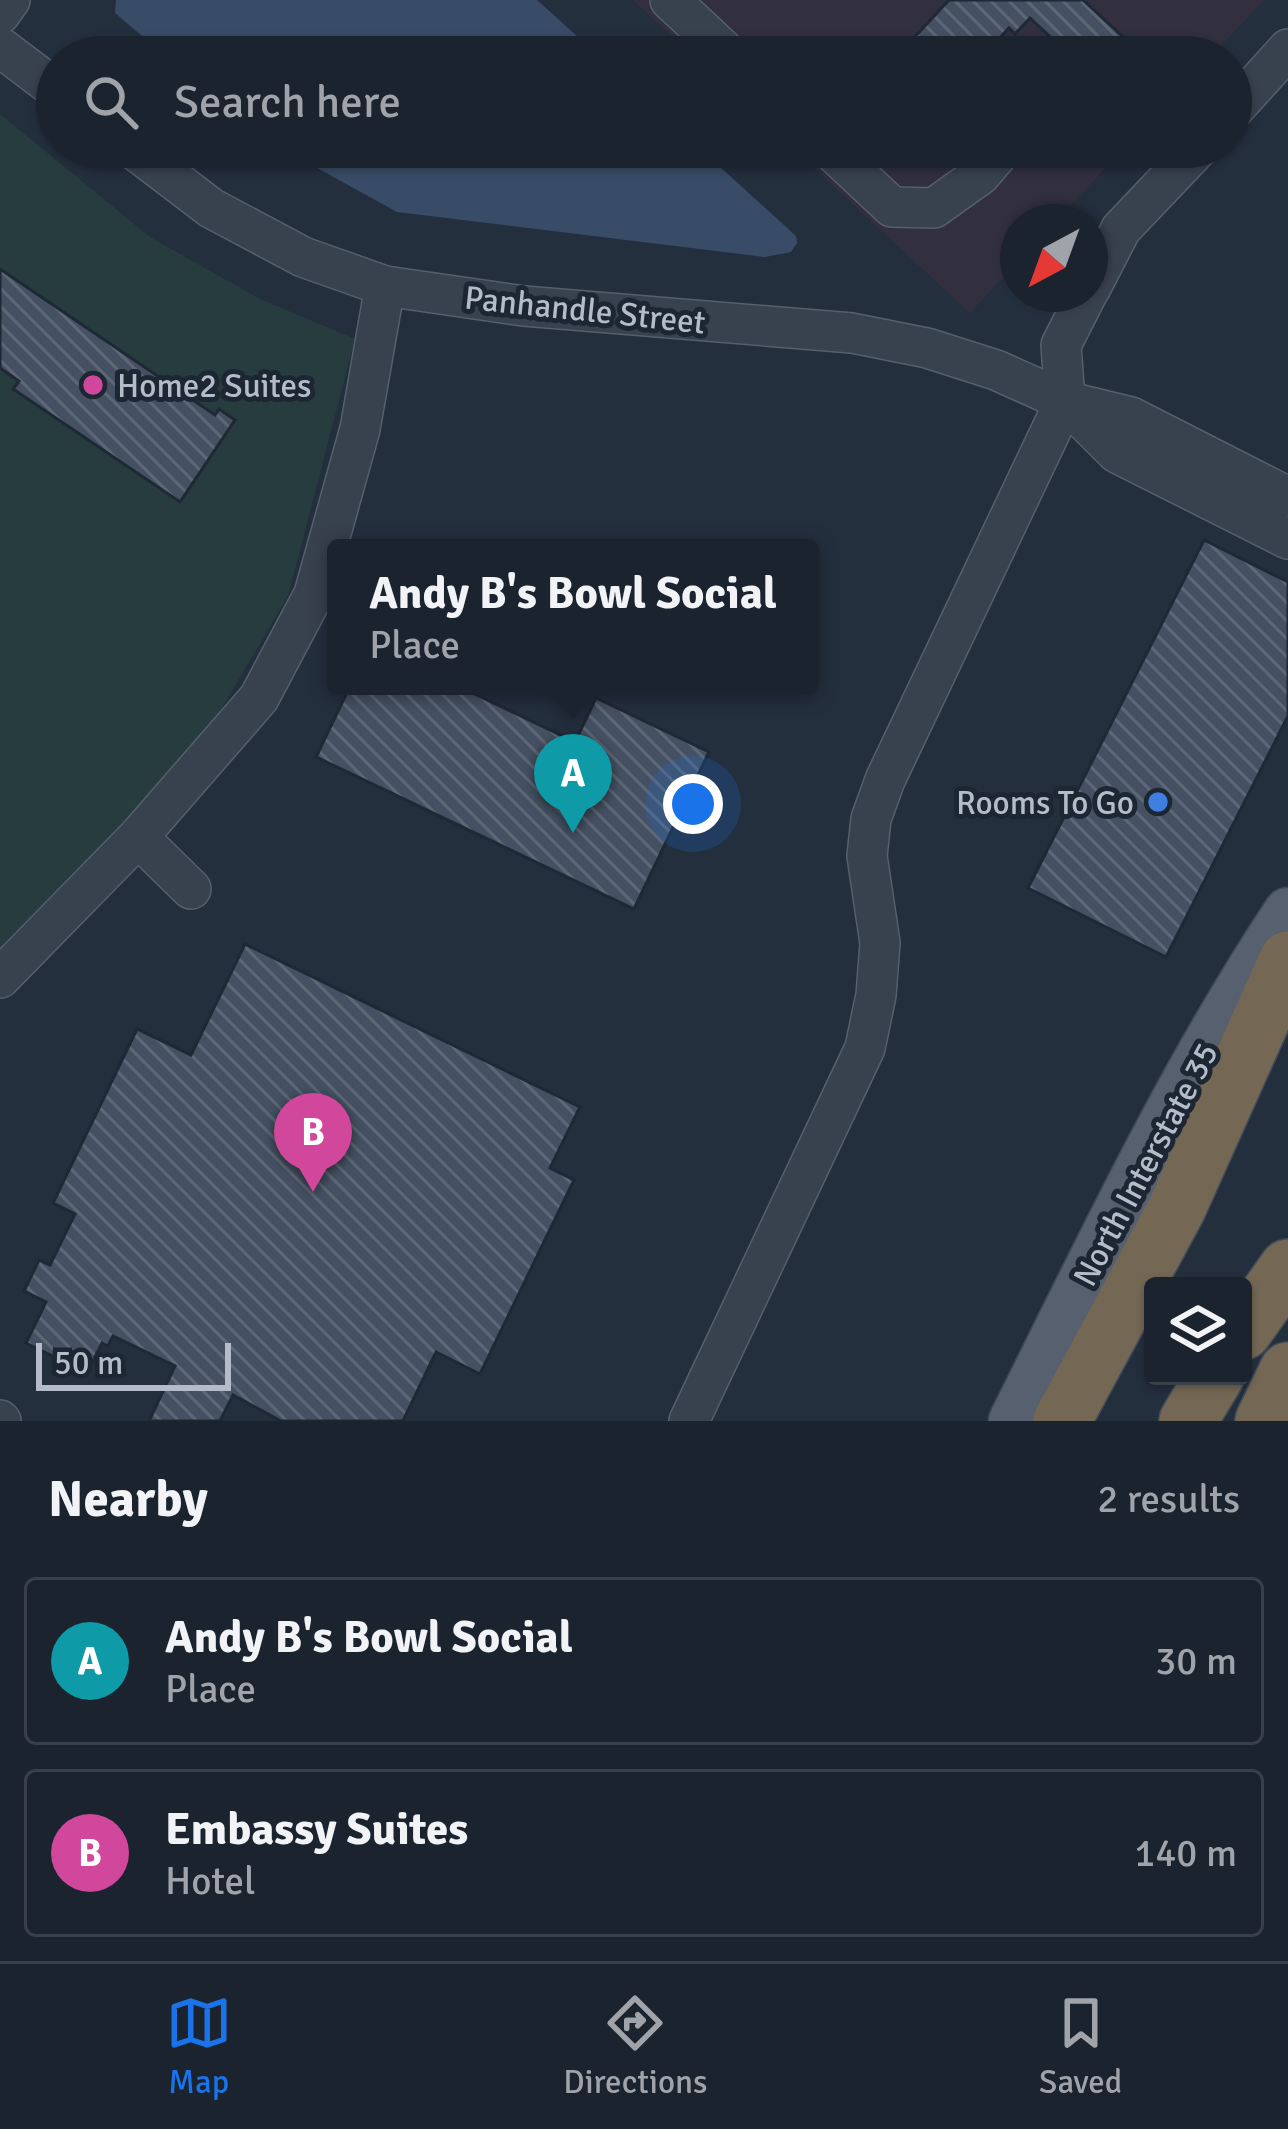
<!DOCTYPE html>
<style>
:root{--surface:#1b232e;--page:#242b36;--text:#f1f3f6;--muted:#a0a4aa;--line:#39404a;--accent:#1a73e8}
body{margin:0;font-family:Signika,sans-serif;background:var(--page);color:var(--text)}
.controls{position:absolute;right:36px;bottom:36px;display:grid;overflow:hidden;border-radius:12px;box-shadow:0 3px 9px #0004}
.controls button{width:108px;height:108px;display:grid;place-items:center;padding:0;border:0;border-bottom:3px solid var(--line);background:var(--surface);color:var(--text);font:60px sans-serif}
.compass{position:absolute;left:1000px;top:204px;width:108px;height:108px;border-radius:50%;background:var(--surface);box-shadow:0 3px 9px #0004;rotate:221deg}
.scale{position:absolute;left:36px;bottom:30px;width:195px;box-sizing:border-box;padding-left:12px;border:6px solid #b4bcc9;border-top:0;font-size:33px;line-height:42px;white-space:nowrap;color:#b4bcc9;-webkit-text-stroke:9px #1d2633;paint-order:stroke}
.you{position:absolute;left:693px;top:804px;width:42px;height:42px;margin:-30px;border:9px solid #fff;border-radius:50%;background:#1a73e8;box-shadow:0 0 0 18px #1a73e833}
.badge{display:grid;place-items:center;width:78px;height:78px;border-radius:50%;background:var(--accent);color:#fff;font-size:39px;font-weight:700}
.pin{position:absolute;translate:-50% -99px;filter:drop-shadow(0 3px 6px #0008)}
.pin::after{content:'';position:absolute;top:63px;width:42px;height:36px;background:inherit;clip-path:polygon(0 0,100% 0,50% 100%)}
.popup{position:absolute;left:327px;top:539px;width:492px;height:156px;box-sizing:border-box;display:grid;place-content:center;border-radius:12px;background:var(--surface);filter:drop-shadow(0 3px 9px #0005);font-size:39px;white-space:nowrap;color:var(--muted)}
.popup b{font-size:45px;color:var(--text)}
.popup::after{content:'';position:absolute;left:50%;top:100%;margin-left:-24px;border:24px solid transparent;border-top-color:var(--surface)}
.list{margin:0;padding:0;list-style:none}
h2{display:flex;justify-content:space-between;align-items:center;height:156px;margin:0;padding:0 48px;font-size:51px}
h2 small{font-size:39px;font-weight:400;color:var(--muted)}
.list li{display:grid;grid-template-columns:78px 1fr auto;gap:36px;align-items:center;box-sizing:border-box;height:168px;margin:0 24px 24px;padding:0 24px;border:3px solid var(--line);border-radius:12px}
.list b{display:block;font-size:45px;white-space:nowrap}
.list p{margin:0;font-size:39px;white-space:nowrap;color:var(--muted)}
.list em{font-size:39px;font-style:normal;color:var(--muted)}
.icon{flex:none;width:66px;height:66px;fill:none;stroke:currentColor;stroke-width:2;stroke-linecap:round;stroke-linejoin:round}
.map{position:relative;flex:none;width:1288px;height:1421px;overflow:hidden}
.search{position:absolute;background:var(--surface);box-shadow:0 3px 9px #0004;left:36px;right:36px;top:36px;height:132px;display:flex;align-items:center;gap:30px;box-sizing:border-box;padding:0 42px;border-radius:66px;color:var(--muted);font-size:45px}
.sheet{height:540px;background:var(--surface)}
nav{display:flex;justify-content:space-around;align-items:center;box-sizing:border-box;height:168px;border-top:3px solid var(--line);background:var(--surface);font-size:33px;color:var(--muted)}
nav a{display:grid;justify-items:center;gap:6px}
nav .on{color:var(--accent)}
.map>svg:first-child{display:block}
</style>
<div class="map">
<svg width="1288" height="1421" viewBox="0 0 1288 1421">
<defs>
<pattern id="building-back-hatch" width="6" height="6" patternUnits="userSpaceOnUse" patternTransform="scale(3)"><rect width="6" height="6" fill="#455162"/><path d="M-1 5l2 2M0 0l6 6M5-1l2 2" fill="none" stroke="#5d6877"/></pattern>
</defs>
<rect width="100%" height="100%" fill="#242f3e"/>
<g fill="#32303f">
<path d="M 633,0 L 1264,0 L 1210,57 L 694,57 Z"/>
<path d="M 791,147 L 1125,147 L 1055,222 L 1018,222 L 1018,261 L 970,313 Z"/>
</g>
<path fill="#263c3f" d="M 0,114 L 150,237 L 258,298 L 355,339 L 288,596 L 204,738 L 0,955 Z"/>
<g fill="#394c67">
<path d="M 116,0 L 537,0 L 600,57 L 167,57 L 115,13 Z"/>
<path d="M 279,147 L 698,147 L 796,236 L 797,243 L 791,252 L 765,257 L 397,212 Z"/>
</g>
<g fill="url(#building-back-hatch)" stroke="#1f2835" stroke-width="3">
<path d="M 949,0 L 1083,0 L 1145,57 L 1072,57 L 1030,18 L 1015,34 L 1009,28 L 982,57 L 896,57 Z"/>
<path d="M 0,269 L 215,415 L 219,409 L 235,420 L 180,502 L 13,389 L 19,381 L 0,368 Z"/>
<path d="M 1204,540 L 1288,582 L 1288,716 L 1166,957 L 1028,888 Z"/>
<path d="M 350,686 L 458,686 L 575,742 L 596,698 L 709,752 L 634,909 L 316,757 Z"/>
<path d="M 245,944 L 580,1107 L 550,1168 L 574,1180 L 480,1374 L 436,1352 L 403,1421 L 281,1421 L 233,1395 L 220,1421 L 149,1421 L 175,1366 L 113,1336 L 108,1346 L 102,1343 L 87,1373 L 26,1343 L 46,1302 L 24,1291 L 39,1260 L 50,1265 L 75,1214 L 53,1203 L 137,1029 L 191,1055 Z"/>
</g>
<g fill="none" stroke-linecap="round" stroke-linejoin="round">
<g stroke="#565f6c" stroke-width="42">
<g id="minor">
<path d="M 670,0 L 731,57"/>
<path d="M 0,14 L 10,0"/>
<path d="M 0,47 L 57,90"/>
<path d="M 1231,112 L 1288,49"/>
<path d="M 131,147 L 211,208 L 303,257 L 385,286 L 524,306 L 852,333 L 927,348 L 996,370 L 1065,401 L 1131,417 L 1288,497"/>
<path d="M 828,147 L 892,207 L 934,208 L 980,175 L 1004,147"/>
<path d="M 1090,289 L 1121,229 L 1199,147"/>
<path d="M 1065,401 L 1117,453 L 1288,539"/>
<path d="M 138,837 L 191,889"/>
<path d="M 0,978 L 138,837 L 259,698 L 314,594 L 360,429 L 385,286"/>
<path d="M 0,1420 L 1,1421"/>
<path d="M 689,1421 L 865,1048 L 876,995 L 880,943 L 867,856 L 871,819 L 885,780 L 1065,401 L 1061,345 L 1087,294"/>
</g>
</g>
<g stroke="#414a57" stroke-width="51">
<path id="major" d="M 1013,1421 C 1099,1249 1181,1073 1288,912"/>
</g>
<g stroke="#434c59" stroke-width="60">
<g id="highway">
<path d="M 1243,1331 L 1288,1268"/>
<path d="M 1062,1421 L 1177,1208 L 1288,960"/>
<path d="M 1188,1421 L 1215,1376"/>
<path d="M 1264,1421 L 1288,1371"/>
</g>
</g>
<use href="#minor" stroke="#38414e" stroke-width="39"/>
<use href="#major" stroke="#56606e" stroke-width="48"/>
<use href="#highway" stroke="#746855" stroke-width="57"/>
</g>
<circle fill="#d1479c" stroke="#1d2633" stroke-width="4.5" cx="93" cy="385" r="12"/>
<circle fill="#3f7fe0" stroke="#1d2633" stroke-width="4.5" cx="1158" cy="802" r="12"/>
<g text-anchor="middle" stroke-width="10" stroke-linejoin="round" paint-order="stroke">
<g font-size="33" fill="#b4bcc9" stroke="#1d2633">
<text transform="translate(585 309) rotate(6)" y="12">Panhandle Street</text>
<text transform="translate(1145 1164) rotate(-62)" y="12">North Interstate 35</text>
</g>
<g font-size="33" fill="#b4bcc9" stroke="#1d2633" text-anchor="start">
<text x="117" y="397">Home2 Suites</text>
<text x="1134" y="814" text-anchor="end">Rooms To Go</text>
</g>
</g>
</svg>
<div class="controls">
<button><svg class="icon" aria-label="layers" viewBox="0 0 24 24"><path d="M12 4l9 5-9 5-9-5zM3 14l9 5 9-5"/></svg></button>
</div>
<svg class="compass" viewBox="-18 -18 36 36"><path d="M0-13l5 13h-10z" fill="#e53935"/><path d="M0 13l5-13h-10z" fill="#a0a4aa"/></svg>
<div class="scale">50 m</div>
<div class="you"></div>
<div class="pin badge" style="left:573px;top:833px;background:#0f9aa8">A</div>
<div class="popup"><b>Andy B's Bowl Social</b>Place</div>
<div class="pin badge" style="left:313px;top:1192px;background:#d1479c">B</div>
<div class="search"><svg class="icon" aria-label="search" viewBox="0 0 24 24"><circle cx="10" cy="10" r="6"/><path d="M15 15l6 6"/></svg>Search here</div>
</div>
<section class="sheet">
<h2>Nearby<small>2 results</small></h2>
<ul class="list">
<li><span class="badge" style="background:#0f9aa8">A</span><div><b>Andy B's Bowl Social</b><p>Place</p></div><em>30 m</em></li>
<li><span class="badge" style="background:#d1479c">B</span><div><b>Embassy Suites</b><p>Hotel</p></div><em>140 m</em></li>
</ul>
</section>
<nav>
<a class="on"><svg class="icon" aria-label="map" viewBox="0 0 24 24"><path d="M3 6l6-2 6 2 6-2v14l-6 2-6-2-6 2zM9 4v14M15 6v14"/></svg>Map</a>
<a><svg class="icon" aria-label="directions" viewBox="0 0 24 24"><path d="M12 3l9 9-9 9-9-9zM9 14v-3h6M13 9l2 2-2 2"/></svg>Directions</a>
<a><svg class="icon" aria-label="saved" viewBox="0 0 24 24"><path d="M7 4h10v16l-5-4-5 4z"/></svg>Saved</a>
</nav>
